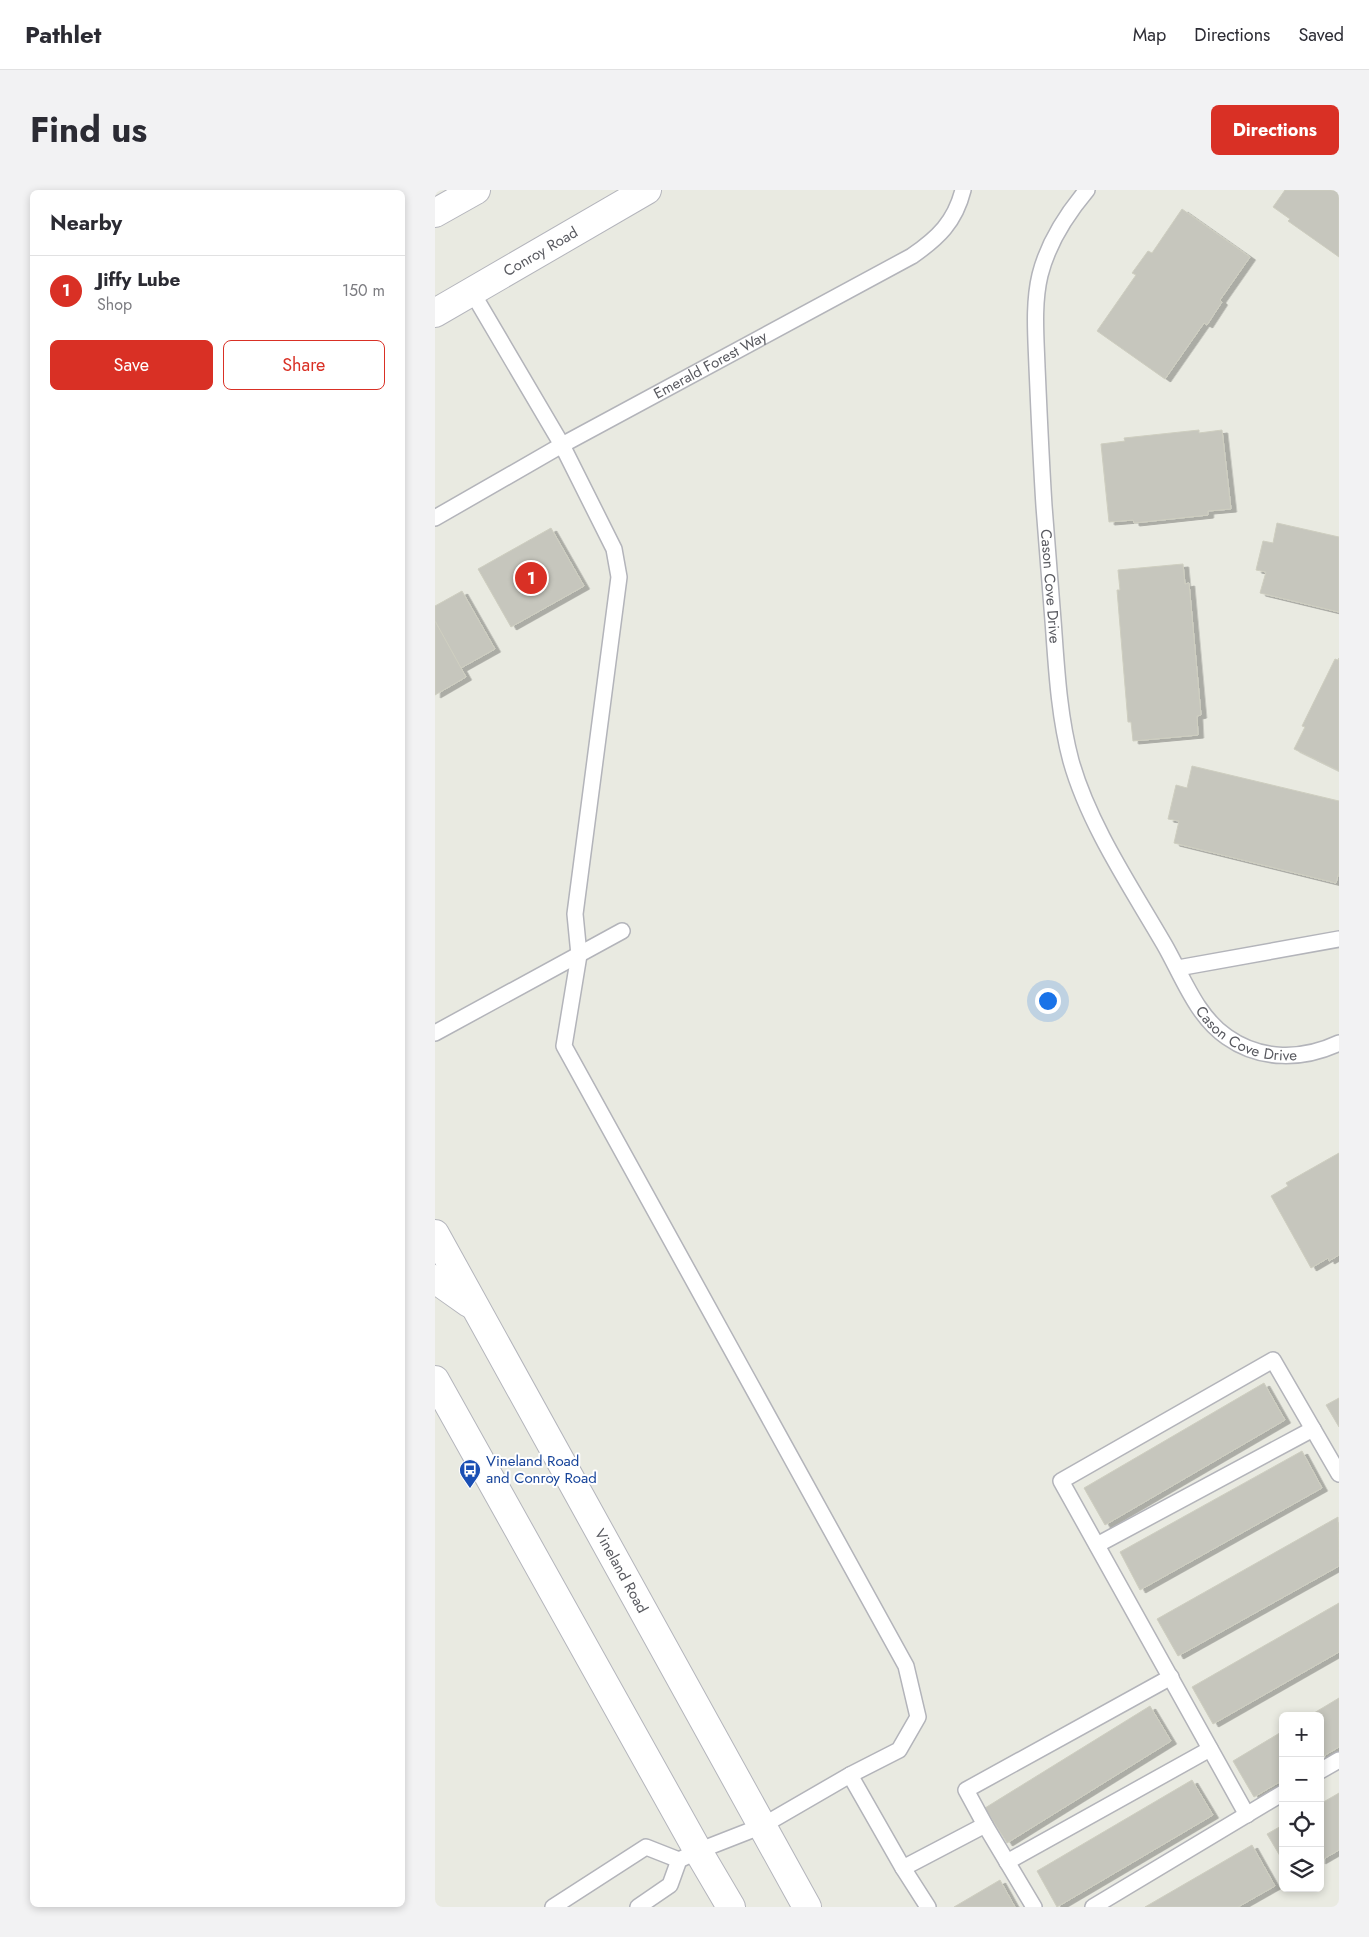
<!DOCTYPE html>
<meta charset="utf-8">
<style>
:root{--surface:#fff;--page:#f2f2f3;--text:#2b2b33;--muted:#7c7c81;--line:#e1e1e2;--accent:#d93025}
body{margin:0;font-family:Jost,sans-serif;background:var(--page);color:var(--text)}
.controls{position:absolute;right:15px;bottom:15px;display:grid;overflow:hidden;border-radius:8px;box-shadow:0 2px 8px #0003}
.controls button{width:45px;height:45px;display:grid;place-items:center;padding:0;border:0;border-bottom:1px solid var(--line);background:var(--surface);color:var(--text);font:25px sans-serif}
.you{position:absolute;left:612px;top:810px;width:18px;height:18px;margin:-12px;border:4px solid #fff;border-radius:50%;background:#1a73e8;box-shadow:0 0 0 8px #1a73e833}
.badge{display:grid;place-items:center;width:32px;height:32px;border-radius:50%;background:var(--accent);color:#fff;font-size:16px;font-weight:700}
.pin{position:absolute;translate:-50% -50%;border:2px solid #fff;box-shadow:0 1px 5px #0006}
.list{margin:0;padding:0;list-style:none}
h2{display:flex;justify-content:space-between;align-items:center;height:65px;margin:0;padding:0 20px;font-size:21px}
h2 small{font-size:16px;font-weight:400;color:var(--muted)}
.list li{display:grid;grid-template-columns:32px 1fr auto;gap:15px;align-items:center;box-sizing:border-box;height:70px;padding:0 20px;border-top:1px solid var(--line)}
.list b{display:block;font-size:19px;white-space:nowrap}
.list p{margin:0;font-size:16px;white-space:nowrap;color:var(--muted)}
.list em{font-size:16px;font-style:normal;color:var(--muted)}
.actions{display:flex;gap:10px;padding:15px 20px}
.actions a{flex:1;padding:11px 0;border:1px solid var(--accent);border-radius:8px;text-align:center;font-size:18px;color:var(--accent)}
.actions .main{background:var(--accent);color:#fff}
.icon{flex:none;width:28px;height:28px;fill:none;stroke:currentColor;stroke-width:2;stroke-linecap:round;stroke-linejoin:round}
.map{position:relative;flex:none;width:904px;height:1717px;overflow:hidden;border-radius:8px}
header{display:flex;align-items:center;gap:30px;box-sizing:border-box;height:70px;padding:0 25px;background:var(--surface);border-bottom:1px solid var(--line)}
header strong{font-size:24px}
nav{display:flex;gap:28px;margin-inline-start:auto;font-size:18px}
.intro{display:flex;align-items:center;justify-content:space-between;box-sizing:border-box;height:120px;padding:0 30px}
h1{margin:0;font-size:35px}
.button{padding:12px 22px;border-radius:8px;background:var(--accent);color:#fff;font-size:18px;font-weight:700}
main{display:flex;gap:30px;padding:0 30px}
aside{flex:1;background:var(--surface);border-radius:8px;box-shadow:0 2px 8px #0003}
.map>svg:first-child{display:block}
</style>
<header>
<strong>Pathlet</strong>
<nav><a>Map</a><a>Directions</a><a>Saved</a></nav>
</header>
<div class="intro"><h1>Find us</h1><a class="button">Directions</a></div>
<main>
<aside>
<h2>Nearby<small></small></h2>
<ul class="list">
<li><span class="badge">1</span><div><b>Jiffy Lube</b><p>Shop</p></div><em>150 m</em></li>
</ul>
<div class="actions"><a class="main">Save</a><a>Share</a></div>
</aside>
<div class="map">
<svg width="904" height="1717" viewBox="0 0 904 1717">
<defs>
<filter id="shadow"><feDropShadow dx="5.5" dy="3" stdDeviation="0" flood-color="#0004"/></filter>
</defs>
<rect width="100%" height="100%" fill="#e9eae1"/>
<g fill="#c6c6bd" stroke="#cecec0" filter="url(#shadow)">
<path d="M 850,0 L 904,0 L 904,67 L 853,31 L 855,29 L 838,17 Z"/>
<path d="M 747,19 L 815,67 L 785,110 L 787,112 L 772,135 L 769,133 L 730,189 L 662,141 L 701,85 L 697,83 L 713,61 L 717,63 Z"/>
<path d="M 764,240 L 764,243 L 787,240 L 796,319 L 773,321 L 773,325 L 699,333 L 698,330 L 674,332 L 666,254 L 690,251 L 689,248 Z"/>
<path d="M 842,333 L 904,347 L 904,422 L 825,403 L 831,382 L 821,380 L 828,351 L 838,353 Z"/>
<path d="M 116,338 L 149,396 L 76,437 L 43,379 Z"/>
<path d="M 748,374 L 750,394 L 754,393 L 766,525 L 762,526 L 763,545 L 698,551 L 696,532 L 693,532 L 682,400 L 685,400 L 683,380 Z"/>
<path d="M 27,401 L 60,459 L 26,478 L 0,431 L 0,416 Z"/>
<path d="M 0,431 L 31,487 L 0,505 Z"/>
<path d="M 904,468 L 904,581 L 859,559 L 870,537 L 867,536 L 900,469 L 903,470 Z"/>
<path d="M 757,576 L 904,611 L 904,682 L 901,693 L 739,653 L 744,631 L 733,629 L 741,595 L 752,598 Z"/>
<path d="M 904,963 L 904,1065 L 894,1071 L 893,1068 L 876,1078 L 836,1006 L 853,996 L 851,993 Z"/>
<path d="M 829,1193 L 850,1230 L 670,1335 L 649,1298 Z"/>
<path d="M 904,1208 L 904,1237 L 891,1215 Z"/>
<path d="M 867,1261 L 887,1298 L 705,1400 L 685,1362 Z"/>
<path d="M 903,1327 L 904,1376 L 743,1466 L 722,1429 Z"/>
<path d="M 904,1413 L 904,1462 L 778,1534 L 757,1497 Z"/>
<path d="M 904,1508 L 904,1557 L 885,1568 L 885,1526 L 874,1526 Z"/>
<path d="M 715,1516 L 736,1551 L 572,1653 L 550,1618 Z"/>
<path d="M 848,1541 L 848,1590 L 819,1607 L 798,1571 Z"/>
<path d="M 757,1590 L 778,1625 L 622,1717 L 602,1681 Z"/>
<path d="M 904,1603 L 904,1660 L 885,1671 L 885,1614 Z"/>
<path d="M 848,1635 L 848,1671 L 832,1644 Z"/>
<path d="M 817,1655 L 840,1696 L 803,1717 L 710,1717 Z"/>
<path d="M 565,1690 L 580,1717 L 519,1717 Z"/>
</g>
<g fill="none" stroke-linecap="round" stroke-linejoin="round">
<g stroke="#b3b4ba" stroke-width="18">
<g id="lane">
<path id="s1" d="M 652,0 C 631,25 613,53 605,85 C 598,114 601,147 602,177 C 604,223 606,269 609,316 C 612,358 616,401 619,444 C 622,487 625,530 636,571 C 654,635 696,697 729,754 C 747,785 761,826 792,847 C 826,871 868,870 904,853"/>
<path d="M 37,102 L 127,255 L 179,359 L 184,387 L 140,724 L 144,765 L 129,856 L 471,1476 L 483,1527 L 464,1560 L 415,1585 L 327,1636 L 263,1661 L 244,1670 L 235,1695 L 203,1717"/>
<path id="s2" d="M 0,328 L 127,255 L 477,66 C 503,48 520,32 528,0"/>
<path d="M 743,778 L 904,749"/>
<path d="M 0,843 L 187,741"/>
<path d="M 662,1355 L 878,1239"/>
<path d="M 885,1581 L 904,1570"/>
<path d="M 415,1585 L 468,1678 L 550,1635"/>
<path d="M 812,1625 L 626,1291 L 838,1170 L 904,1284"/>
<path d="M 572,1672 L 775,1559"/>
<path d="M 468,1678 L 493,1717"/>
<path d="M 118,1717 L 211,1657 L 244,1670"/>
<path d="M 599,1717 L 550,1635 L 531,1600 L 736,1487"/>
<path d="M 658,1717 L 848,1603"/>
</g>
</g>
<g stroke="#b4b5bc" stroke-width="30">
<g id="secondary">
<path d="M 0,23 L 41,0"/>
<path id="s3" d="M 0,123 L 212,0"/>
<path id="s4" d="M 0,1044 L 372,1717"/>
<path d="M 0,1089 L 34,1113"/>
<path d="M 0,1190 L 263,1661 L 296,1717"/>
</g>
</g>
<use href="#lane" stroke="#fff" stroke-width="15"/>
<use href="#secondary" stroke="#fff" stroke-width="28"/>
</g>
<defs>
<g id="bus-pin" transform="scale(1.125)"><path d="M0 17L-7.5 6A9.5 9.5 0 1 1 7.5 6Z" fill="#1a4fb4" stroke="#fff"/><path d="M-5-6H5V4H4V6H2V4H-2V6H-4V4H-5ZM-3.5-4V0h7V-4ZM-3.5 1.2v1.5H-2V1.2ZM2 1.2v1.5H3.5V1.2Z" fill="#fff"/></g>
</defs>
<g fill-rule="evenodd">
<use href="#bus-pin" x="35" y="1280"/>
</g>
<g text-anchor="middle" stroke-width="4" stroke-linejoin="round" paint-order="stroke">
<g font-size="15" fill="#595a60" stroke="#fff">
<text dy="5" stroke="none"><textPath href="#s3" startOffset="122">Conroy Road</textPath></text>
<text dy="5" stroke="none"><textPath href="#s2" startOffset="315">Emerald Forest Way</textPath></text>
<text dy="5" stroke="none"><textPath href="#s1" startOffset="410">Cason Cove Drive</textPath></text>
<text dy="5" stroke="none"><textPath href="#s1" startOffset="922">Cason Cove Drive</textPath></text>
<text dy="5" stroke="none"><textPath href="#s4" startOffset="385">Vineland Road</textPath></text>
</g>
<g font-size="15" fill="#164399" stroke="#fff" text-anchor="start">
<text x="51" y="1276">Vineland Road<tspan x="51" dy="17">and Conroy Road</tspan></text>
</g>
</g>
</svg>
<div class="controls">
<button>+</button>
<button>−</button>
<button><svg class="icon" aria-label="locate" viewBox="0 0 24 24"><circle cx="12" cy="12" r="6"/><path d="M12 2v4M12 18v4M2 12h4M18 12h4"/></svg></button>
<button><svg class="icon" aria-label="layers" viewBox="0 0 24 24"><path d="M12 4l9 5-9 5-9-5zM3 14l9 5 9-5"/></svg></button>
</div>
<div class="you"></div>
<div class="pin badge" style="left:96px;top:388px">1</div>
</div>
</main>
